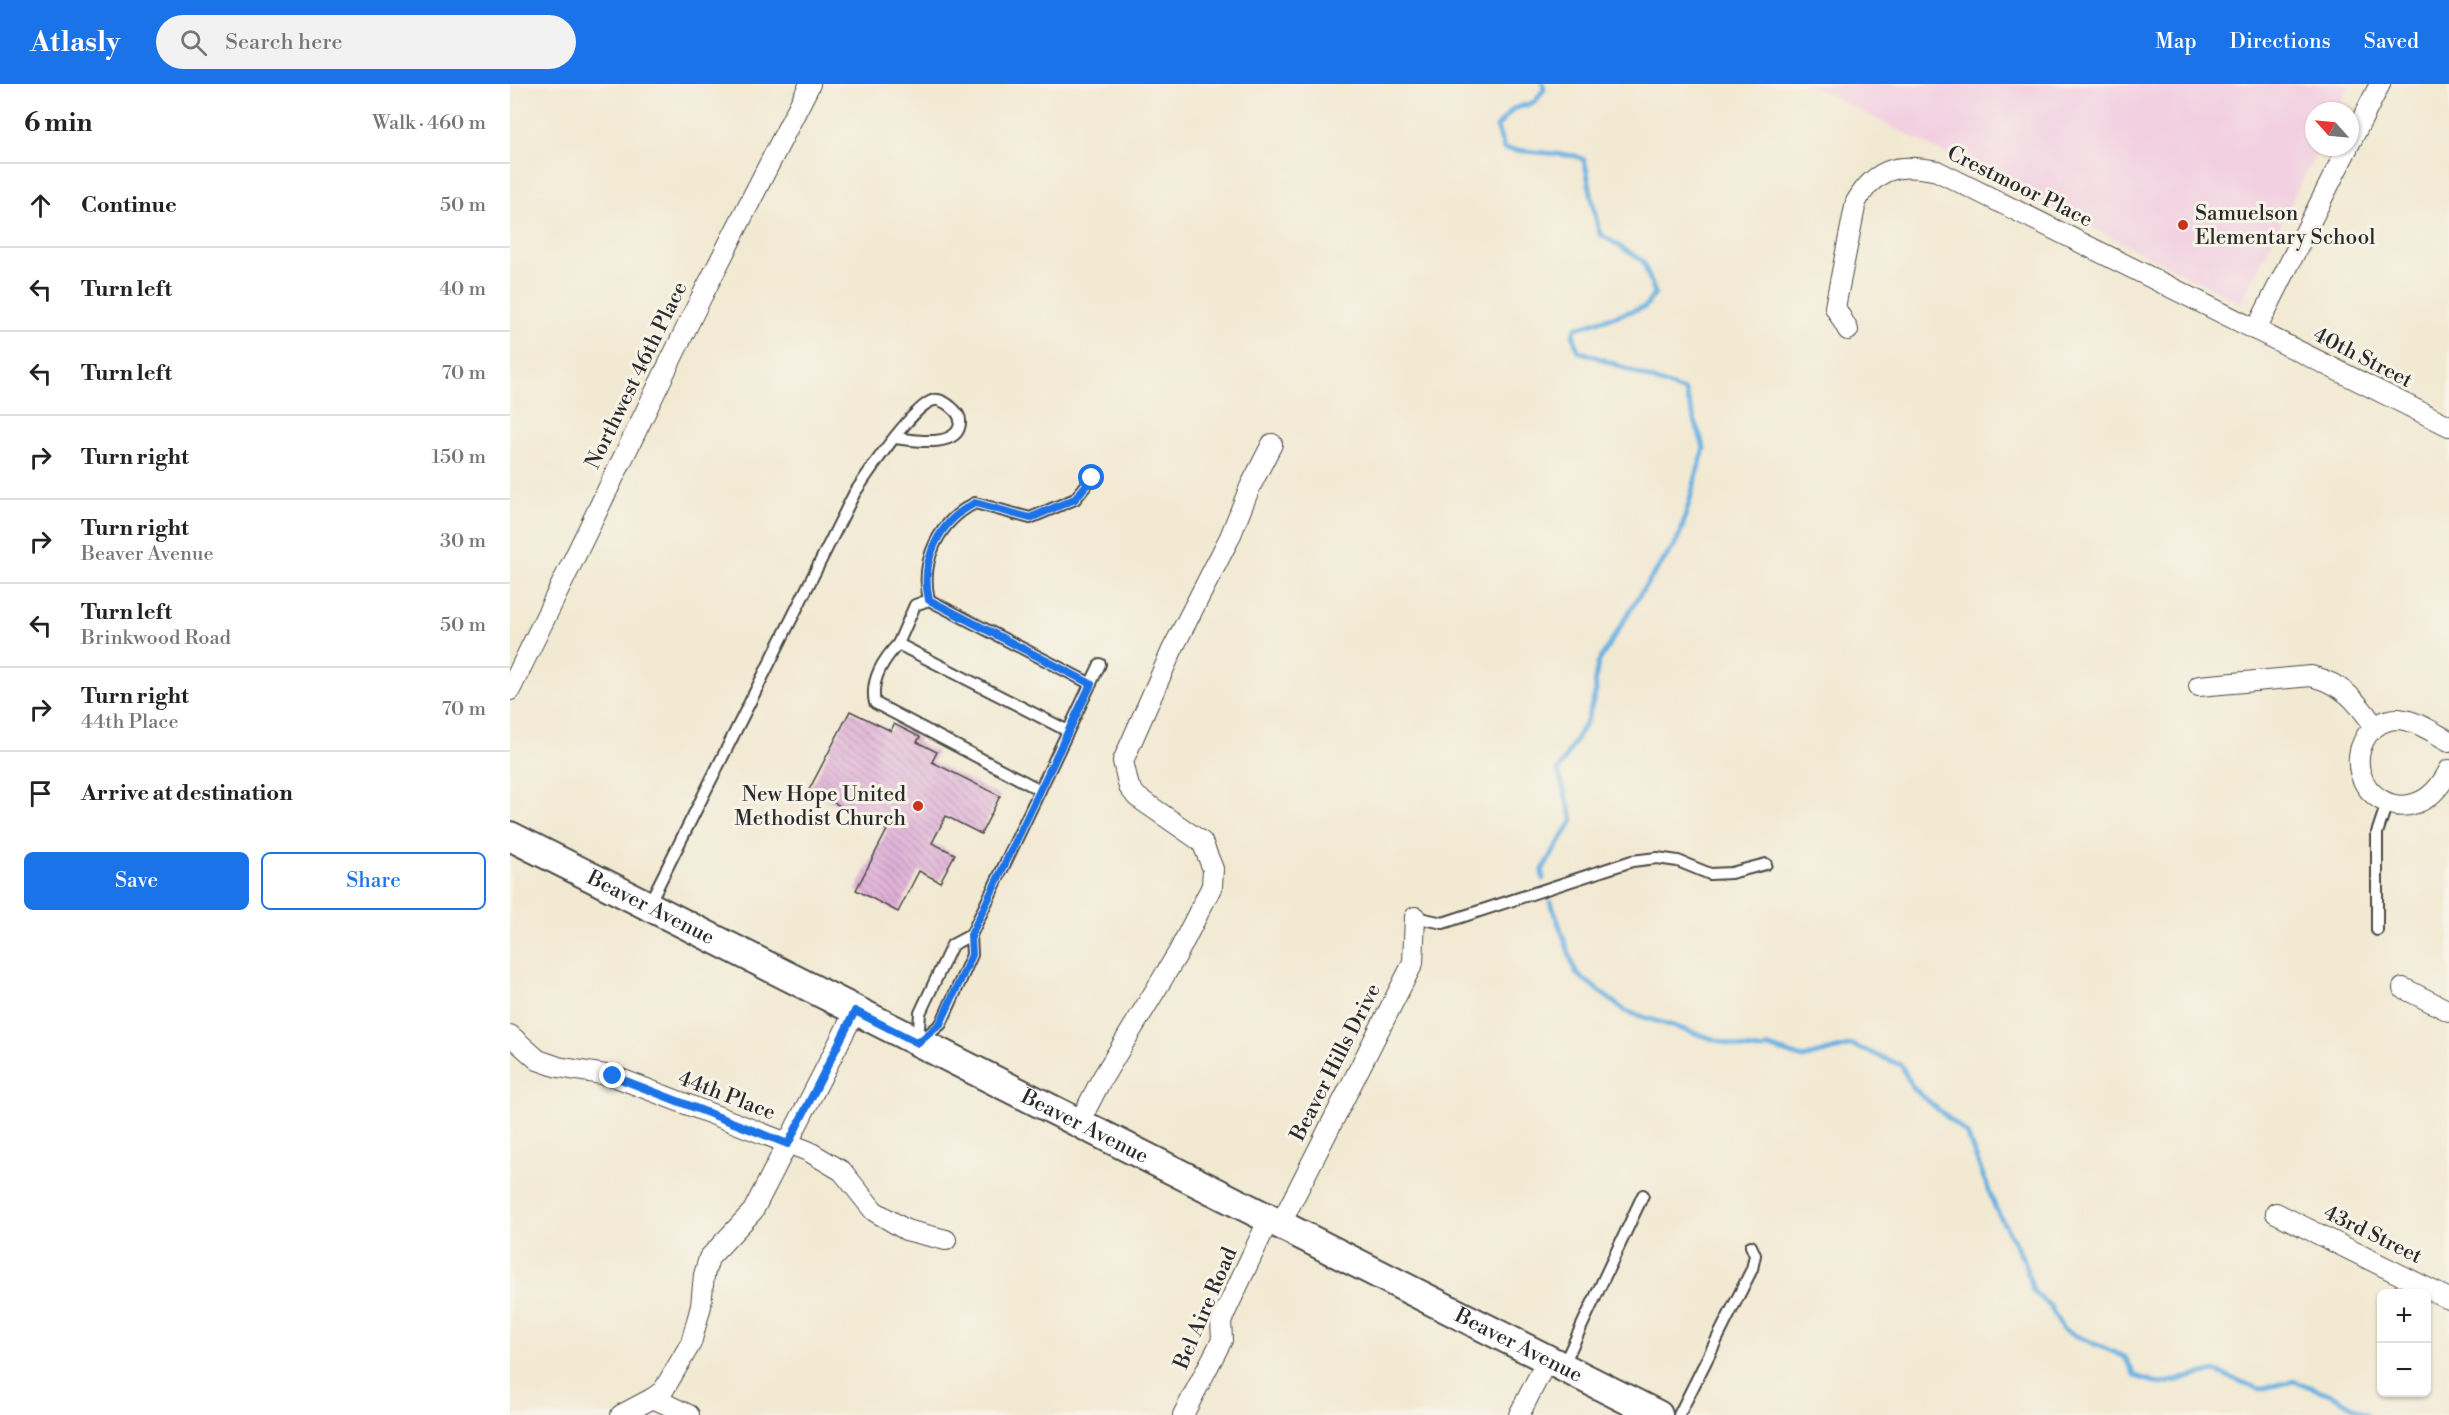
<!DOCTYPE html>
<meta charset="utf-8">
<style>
:root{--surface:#fff;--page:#f2f2f2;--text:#222;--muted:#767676;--line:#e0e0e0;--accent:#1a73e8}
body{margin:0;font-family:"Libre Bodoni",serif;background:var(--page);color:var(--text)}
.controls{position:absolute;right:18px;bottom:18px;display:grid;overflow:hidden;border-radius:9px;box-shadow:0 2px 4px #0004}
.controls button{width:54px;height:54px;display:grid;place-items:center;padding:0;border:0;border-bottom:2px solid var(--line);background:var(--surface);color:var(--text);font:30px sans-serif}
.compass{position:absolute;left:1795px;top:18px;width:54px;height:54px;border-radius:50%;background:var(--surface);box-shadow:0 2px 4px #0004;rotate:297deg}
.stop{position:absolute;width:18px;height:18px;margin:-14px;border:4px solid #1a73e8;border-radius:50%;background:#fff}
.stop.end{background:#1a73e8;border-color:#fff;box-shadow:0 2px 6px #0008}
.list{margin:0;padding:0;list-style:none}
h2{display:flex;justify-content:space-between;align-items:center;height:78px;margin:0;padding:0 24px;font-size:26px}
h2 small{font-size:20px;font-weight:400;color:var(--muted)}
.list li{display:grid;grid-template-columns:39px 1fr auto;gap:18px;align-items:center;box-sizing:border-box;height:84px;padding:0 24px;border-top:2px solid var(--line)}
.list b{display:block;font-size:22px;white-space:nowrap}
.list p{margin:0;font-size:20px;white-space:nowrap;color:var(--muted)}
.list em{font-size:20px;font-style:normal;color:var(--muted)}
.actions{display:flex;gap:12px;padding:18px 24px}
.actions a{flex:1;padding:14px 0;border:2px solid var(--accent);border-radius:9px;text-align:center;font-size:21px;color:var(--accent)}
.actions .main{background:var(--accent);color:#fff}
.icon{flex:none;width:33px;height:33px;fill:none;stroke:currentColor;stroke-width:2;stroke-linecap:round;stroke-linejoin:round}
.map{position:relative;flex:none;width:1939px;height:1331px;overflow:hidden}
header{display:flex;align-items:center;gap:36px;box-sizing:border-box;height:84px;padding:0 30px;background:var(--accent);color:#fff}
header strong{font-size:28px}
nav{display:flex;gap:33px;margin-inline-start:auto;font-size:21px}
.search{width:420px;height:54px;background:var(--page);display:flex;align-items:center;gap:15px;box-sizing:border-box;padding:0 21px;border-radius:33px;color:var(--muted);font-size:22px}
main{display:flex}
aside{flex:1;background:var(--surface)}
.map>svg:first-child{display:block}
</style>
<header>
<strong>Atlasly</strong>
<div class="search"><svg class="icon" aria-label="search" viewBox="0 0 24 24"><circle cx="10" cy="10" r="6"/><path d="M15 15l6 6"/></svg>Search here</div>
<nav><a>Map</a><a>Directions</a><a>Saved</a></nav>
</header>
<main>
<aside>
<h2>6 min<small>Walk · 460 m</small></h2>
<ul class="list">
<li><svg class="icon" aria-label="ahead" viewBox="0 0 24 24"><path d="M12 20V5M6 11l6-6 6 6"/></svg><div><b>Continue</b></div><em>50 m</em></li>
<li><svg class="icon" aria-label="left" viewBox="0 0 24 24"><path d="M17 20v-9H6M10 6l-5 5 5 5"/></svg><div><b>Turn left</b></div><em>40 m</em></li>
<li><svg class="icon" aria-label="left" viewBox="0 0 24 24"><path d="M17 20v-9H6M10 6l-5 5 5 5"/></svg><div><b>Turn left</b></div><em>70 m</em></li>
<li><svg class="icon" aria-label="right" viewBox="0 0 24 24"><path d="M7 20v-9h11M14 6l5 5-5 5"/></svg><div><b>Turn right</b></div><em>150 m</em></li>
<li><svg class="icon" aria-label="right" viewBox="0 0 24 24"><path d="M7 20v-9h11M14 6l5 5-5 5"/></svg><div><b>Turn right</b><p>Beaver Avenue</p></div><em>30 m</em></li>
<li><svg class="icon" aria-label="left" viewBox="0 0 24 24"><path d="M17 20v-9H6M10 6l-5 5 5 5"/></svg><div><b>Turn left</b><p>Brinkwood Road</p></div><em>50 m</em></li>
<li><svg class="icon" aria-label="right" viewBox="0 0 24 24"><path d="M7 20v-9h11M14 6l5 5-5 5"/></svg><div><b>Turn right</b><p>44th Place</p></div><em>70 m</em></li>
<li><svg class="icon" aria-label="arrive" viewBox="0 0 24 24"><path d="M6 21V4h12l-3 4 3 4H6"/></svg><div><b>Arrive at destination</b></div></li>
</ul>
<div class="actions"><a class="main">Save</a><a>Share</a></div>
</aside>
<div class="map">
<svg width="1939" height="1331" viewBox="0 0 1939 1331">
<defs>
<pattern id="building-back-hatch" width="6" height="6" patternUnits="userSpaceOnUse" patternTransform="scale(1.5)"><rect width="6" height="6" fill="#e0b0d8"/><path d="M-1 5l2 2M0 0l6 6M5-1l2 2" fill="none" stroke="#b68faf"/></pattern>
</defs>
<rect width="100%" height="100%" fill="#f7f3e8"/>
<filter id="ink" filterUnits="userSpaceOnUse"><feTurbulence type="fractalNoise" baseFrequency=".0167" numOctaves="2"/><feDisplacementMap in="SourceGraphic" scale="12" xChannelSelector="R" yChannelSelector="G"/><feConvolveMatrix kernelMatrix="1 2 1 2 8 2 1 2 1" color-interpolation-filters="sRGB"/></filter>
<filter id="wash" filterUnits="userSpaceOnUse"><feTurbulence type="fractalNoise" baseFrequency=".008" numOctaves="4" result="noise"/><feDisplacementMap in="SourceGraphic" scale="24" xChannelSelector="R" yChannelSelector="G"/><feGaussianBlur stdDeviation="1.35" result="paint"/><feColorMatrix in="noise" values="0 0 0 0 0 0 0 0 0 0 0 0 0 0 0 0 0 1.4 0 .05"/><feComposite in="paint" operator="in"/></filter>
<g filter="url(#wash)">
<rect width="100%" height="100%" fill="#f2e9d2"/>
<path fill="#f2cfe1" d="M 1297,0 L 1840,0 L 1827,27 L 1804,27 L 1804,63 L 1809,63 L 1731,219 Z"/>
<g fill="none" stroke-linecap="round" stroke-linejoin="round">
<g stroke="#6ab1e1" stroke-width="5">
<path d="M 1033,0 L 1034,5 L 1025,18 L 1003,25 L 987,43 L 994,65 L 1066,72 L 1074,76 C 1081,102 1082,124 1090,150 L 1133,177 L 1145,209 L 1135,223 L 1066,244 L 1063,250 L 1068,267 C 1105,278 1138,296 1175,307 L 1194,364 L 1171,448 L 1164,462 L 1134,504 L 1088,579 L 1085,596 L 1086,607 L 1077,636 L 1048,687 L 1063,736 L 1032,787 L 1033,795"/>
<path d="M 1041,818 L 1066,889 L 1115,927 L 1232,964 L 1250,966 L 1259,963 L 1293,974 L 1342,961 L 1391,981 L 1403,1004 L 1457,1050 L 1486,1125 L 1514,1176 L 1523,1207 L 1540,1222 L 1553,1246 L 1615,1273 L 1625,1292 L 1651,1300 L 1705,1287 L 1749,1305 L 1784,1297 L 1822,1311 L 1858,1331"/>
</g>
</g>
<g id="blocks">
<path fill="url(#building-back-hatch)" d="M 340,627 L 381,647 L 384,640 L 410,653 L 407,658 L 427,668 L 422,678 L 490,712 L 471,750 L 436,732 L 422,759 L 445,770 L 430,798 L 409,787 L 388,828 L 346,806 L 377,746 L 299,706 Z"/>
</g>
</g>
<g filter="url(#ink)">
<use href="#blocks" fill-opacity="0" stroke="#494844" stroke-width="1.5"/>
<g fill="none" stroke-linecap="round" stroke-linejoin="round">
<g stroke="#494844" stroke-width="14">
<g id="service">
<path d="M 419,516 C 410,477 428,438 465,419 L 520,434 L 565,415 L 582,394"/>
<path d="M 388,560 L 405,521 L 419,516 L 581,600"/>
<path d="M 530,706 L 365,619 C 360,597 373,576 388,560 L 558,647"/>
<path d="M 138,822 L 344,410 C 356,392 405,318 425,316 C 430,315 438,320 441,323 C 446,327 451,332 450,339 C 448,365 402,356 385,354"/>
<path d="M 905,833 L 933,839 L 1122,777 L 1147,774 L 1168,777 L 1200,790 L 1221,789 L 1256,780"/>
<path d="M 1867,846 L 1867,749 L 1877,719"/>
<path d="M 461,851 L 590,580"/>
<path d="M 461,851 L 462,871 L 431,940 L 408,959 L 410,929 L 442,861 Z"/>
<path d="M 1053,1282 L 1133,1111"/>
<path d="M 1169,1331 L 1242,1185 L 1245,1171 L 1241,1162"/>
</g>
</g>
<g stroke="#494844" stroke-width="22">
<g id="minor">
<path d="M 1840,59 L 1870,0"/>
<path d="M 1338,246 L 1325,223 L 1346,118 C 1366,83 1390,79 1427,87 L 1939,342"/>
<path d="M 1746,246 L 1838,63"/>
<path d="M 1689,602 L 1801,592 C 1833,600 1847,617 1865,643"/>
<path d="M 0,606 L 190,216 L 300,0"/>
<path d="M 1939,657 C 1924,649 1906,636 1888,635 C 1876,635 1865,641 1857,651 C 1823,704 1903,760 1939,686"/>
<path d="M 1893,904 L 1939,927"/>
<path d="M 0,951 L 28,976 L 48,983 L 103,992 L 298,1067 L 332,1087 L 364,1127 L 396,1146 L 436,1156"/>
<path d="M 569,1039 L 590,998 L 668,869 L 702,802 L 703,785 L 692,758 L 627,713 L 619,703 L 613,677 L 662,566 L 720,453 L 740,403 L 762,360"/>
<path d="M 1766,1129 L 1939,1215"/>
<path d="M 770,1141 L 903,879 L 905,833"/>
<path d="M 143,1314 L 153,1307 L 181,1259 L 191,1222 L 194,1191 L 199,1174 L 243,1127 L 345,927"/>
<path d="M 111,1331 L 143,1314 L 179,1331"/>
<path d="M 673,1331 L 712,1256 L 711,1237 L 759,1135"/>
<path d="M 1009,1331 L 1038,1274"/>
</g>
</g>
<g stroke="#494844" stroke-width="32">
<g id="secondary">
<path id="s1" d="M 0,752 L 1148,1331"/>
</g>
</g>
<use href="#service" stroke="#fff" stroke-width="10"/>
<use href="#minor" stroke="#fff" stroke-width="20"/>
<use href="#secondary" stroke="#fff" stroke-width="28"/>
</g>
</g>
<g fill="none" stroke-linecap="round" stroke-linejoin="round" filter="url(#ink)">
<path stroke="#1a73e8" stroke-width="8" d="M 103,992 L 278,1060 L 345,927 L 408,959 L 430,940 L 462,871 L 461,851 L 581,600 L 419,516 C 410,477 428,438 465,419 L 520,434 L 565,415 L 582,394"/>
</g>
<g fill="#c8321e" stroke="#f7f3e8" stroke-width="2">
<circle cx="1673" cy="141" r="6"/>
<circle cx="408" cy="722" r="6"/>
</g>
<g text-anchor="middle" stroke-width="6" stroke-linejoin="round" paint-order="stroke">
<g font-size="21" fill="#2b2b2b" stroke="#f7f3e8">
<text transform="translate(1510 102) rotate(26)" y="7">Crestmoor Place</text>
<text transform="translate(1853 273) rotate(27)" y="7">40th Street</text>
<text transform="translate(126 291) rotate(-64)" y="7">Northwest 46th Place</text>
<text dy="7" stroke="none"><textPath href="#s1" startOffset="158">Beaver Avenue</textPath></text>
<text transform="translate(825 978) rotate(-63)" y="7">Beaver Hills Drive</text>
<text transform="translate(217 1011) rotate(21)" y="7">44th Place</text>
<text dy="7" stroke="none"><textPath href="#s1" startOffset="644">Beaver Avenue</textPath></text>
<text transform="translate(1863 1150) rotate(26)" y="7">43rd Street</text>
<text transform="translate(695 1224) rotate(-67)" y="7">Bel Aire Road</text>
<text dy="7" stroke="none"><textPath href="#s1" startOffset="1130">Beaver Avenue</textPath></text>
</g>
<g font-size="21" fill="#2b2b2b" stroke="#f7f3e8" text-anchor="start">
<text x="1685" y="136">Samuelson<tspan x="1685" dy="24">Elementary School</tspan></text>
<text x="396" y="717" text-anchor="end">New Hope United<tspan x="396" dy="24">Methodist Church</tspan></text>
</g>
</g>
</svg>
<div class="controls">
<button>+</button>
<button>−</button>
</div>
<svg class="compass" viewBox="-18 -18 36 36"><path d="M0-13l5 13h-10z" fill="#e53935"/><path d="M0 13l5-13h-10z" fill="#767676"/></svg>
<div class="stop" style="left:582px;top:394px"></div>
<div class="stop end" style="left:103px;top:992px"></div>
</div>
</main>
